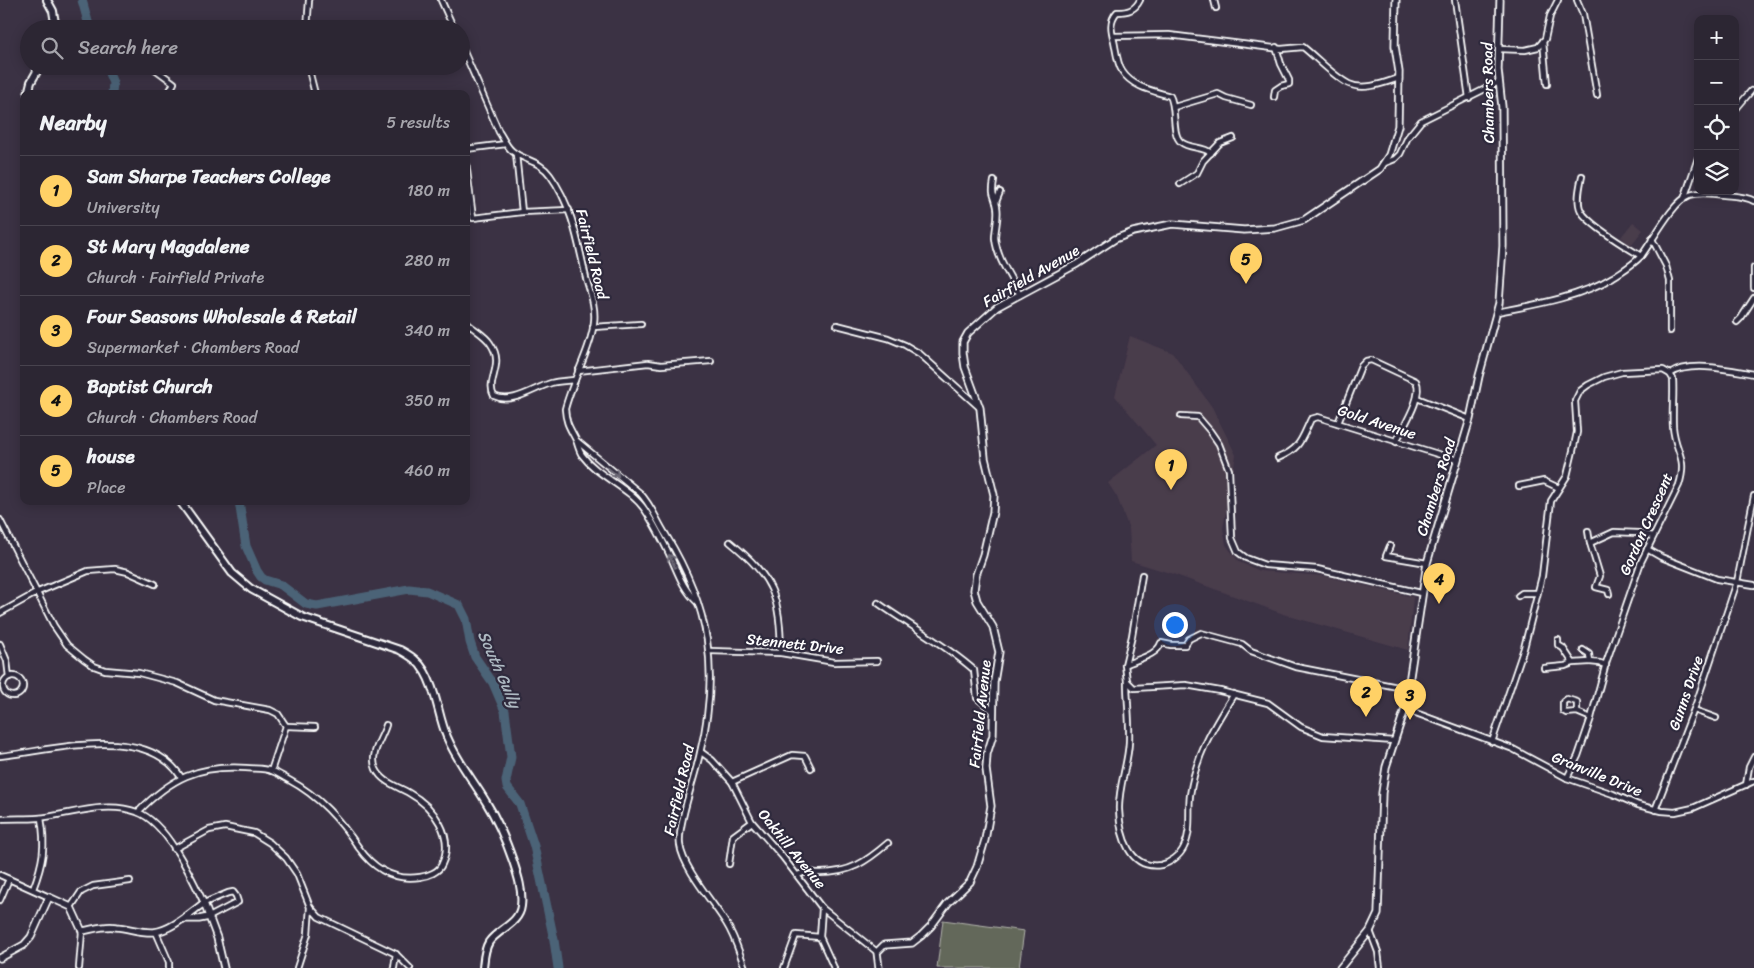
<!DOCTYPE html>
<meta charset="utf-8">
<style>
:root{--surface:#2c2633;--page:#342e3b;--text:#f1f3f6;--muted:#a6a5ac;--line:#48434e;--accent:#ffd166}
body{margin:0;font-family:Sriracha,sans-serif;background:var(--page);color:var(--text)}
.controls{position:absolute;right:15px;top:15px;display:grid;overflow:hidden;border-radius:10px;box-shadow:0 2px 12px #0003}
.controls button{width:45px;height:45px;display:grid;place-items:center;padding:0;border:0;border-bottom:1px solid var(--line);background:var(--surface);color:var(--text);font:25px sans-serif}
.you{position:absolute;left:1174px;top:624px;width:18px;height:18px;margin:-12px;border:4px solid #fff;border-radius:50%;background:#1a73e8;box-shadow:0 0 0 8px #1a73e833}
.badge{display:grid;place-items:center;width:32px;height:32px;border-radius:50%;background:var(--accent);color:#111;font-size:16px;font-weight:700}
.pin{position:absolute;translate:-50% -41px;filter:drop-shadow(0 1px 2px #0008)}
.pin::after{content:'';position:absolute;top:26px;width:18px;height:15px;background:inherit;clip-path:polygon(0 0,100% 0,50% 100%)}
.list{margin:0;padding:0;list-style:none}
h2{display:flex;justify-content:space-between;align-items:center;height:65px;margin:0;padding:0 20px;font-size:21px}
h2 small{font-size:16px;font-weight:400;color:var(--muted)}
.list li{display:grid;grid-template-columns:32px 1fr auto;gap:15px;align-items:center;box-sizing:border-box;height:70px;padding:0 20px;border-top:1px solid var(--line)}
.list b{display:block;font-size:19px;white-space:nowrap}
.list p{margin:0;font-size:16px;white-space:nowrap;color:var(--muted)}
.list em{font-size:16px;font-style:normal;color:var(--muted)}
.icon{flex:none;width:28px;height:28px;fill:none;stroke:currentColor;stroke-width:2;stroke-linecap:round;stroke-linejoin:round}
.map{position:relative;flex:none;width:1754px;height:968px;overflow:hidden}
.search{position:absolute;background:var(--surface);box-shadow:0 2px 12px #0003;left:20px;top:20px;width:450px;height:55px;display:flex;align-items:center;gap:12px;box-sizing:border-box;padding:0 18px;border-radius:28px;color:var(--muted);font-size:19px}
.panel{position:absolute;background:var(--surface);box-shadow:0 2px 12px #0003;left:20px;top:90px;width:450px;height:415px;border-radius:10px}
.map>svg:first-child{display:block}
</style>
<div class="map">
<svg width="1754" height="968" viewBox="0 0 1754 968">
<rect width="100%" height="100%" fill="#3b3244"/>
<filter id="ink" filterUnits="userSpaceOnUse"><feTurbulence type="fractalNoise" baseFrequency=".02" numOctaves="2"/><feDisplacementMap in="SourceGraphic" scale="10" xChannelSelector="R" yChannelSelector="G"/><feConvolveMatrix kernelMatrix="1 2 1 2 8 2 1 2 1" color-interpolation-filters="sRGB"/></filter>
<g filter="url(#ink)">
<g fill="#4a3c4c">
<path d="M 1633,222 L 1643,230 L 1631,245 L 1621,237 Z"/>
<path d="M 1130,336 L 1173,353 L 1212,407 L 1236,455 L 1223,528 L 1226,545 L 1239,562 L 1260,571 L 1324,576 L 1413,597 L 1408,650 L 1289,616 L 1173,574 L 1131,561 L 1129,529 L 1117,497 L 1108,483 L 1156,445 L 1115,396 Z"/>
</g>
<path fill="#64685a" stroke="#b2b4ac" d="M 943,920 L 1024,931 L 1019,968 L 937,968 Z"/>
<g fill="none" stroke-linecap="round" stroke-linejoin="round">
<g stroke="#4c6477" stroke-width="9">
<path d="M 82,0 L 90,29"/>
<path d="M 106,66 L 113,83 L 112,94"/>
<path d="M 239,501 L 246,546 L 257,571 L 261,577 L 265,580 L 281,585 L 306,604 L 317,606 L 409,589 L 427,591 L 459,605 L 466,619 L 470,642 L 475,657 L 493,683 L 505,711 L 511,757 L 506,781 L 507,787 L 520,804 L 534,846 L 554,940 L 558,968"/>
</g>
<g stroke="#fff" stroke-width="8">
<g id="minor">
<path d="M 441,0 L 454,29"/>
<path d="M 1140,0 C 1135,10 1128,12 1117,12 C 1109,21 1111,30 1114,41 C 1116,50 1117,63 1122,71 C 1132,87 1153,91 1170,96 C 1177,108 1171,134 1181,142 C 1189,149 1203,146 1211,153"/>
<path d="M 1214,0 L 1216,8"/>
<path d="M 1455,0 L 1469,98"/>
<path d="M 1577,0 L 1583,14 L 1597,95"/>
<path d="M 307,29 L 309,0"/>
<path d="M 1113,36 L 1169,35 L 1281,49 L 1303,47 C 1316,57 1334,77 1349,84 C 1364,91 1384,83 1399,78"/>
<path d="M 1543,41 L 1547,84"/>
<path d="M 461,45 L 499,132 C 504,139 507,149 515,153 C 527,161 541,162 550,175 C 572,205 578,242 586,278 C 590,292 596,307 594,322 C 591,349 572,381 565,409 C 566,424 570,428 576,440 C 578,445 579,451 582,455 C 598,477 629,487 645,510 C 655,525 664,543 672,560 C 679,576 684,590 697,602"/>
<path d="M 1499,49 L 1525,50 L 1538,47 L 1545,39 L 1550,16 L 1558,0"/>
<path d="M 151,66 L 174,83 L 168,94"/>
<path d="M 308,66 L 315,94"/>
<path d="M 1274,97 L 1275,90 L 1281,86 L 1289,84 L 1289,80 L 1281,64 L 1276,47"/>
<path d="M 1174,107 L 1218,94 L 1226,98 L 1251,105"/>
<path d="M 1735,110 L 1751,91"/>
<path d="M 466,149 L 506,144"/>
<path d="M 516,154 L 522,212"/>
<path d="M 466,162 L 473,218 L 522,212 L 569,210"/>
<path d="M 1385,163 L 1395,159 L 1400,154 L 1408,137 L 1421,121 L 1499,82"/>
<path d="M 1582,176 C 1580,186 1576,202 1581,211 C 1589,225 1626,247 1641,256"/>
<path d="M 994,181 C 991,197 995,194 997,207 C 999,217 995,228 995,238 C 997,259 1011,277 1020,295"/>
<path d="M 1180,184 L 1197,173 L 1203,161 L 1220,143 L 1233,138"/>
<path d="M 1684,199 L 1698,158"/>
<path d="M 996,202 L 1000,192"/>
<path d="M 1652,239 L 1666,266 L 1670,281 L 1670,331"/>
<path d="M 1754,268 L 1754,288"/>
<path d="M 1497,312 C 1534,305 1581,297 1613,277 C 1622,271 1633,265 1641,256 C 1653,241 1672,202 1690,195 C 1701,191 1714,194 1724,195 C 1734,196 1746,196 1754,201"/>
<path d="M 466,322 C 473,329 485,335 490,343 C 506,365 485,380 494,396 C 512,405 534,388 551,383 C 558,381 567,381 575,380"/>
<path d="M 1737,322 L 1741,318 L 1754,298"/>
<path d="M 837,325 L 888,338 L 905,345 L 920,354 L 979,407"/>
<path d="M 593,327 L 641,324"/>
<path d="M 578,371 L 648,363 L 661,365 L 711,361"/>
<path d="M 1670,374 C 1690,360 1731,370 1754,374"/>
<path d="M 1417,398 L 1470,419"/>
<path d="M 1181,416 L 1198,417 L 1210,431 L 1219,444 L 1229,470 L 1232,538 L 1238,552 L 1246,558 L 1265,565 L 1317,569 L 1421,593"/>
<path d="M 1338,423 L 1361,366 L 1366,361 L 1371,360 L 1416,381 C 1424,396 1403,427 1396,442"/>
<path d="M 577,441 L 640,493 C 652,506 657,521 666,535 C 710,607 720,671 700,753 C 696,774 677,826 680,845 C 683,868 713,902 726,923 C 735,937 739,952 745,968"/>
<path d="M 1278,458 C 1301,448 1301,440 1311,419 L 1318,417 L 1457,460"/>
<path d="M 1519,486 L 1544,481 L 1559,488"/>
<path d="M 0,520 L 54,626 L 67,645 L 84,659 L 94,666 L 105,670 L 139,673 L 177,683 L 214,700 L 270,710 L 278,714 L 286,726 L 271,771"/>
<path d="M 1588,531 L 1590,543"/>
<path d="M 730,542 C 774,578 780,597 781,653"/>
<path d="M 1390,546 L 1386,556 L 1427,563"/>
<path d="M 1647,549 L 1661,557 L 1717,579 L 1754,585"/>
<path d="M 1142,575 L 1132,636 L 1125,665 L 1127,681 L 1134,688 L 1186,685 L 1220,691 L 1268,703 L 1301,727 L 1323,736 L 1394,741"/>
<path d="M 1609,594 L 1608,590 L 1596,587 L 1600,576 L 1590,543 L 1614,532 L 1638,533 L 1653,536"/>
<path d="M 1518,596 L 1522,593 L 1537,593"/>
<path d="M 878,603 C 910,626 945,644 974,670 L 977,698 L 993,711"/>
<path d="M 0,613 L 38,592 L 88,571 L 115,569 L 128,572 L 155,584"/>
<path d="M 1558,640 L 1558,645 L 1563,648 L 1573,663 L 1590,662"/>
<path d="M 0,644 L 7,661 L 9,677"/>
<path d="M 1583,650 L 1589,654 L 1590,662 L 1600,663 L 1606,665"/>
<path d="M 710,651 L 781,653 L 834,662 L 877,661"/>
<path d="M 1125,665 C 1136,659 1157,656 1161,643 L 1171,645 L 1185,645 L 1189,639 L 1201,633 L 1242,644 L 1251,651 L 1296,667 L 1408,689"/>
<path d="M 1544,668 L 1565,666 L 1573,663"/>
<circle cx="13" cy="686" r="10"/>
<path d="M 1127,681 C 1127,701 1130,722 1129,742 C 1128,765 1118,787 1119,810 C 1120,835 1129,870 1161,865 C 1170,863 1180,856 1184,847 C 1192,831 1188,812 1190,795 C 1196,755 1213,727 1234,694"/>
<path d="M 1405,709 L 1513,749 L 1567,778 L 1613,794 L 1638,805 L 1662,811 L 1675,812 L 1693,808 L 1754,781"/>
<path d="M 1694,710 L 1716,718"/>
<path d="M 1577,712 L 1566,713 L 1563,711 L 1563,702 L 1567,699 L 1577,702 L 1577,712 L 1591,718"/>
<path d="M 286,726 L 315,727"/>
<path d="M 1492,742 L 1524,648 L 1542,576 L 1551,501 L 1567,476 L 1573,451 L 1577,432 L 1575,401 L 1580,391 L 1588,385 L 1604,377 L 1622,372 L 1663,370 L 1670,374 L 1673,379 C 1674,395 1672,411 1673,427 C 1675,452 1688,457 1679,485 L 1641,562 L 1606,663 L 1591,718 L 1578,756 L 1567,778"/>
<path d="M 701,752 L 712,760 L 732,782 L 752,822 L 782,856 L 822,908 L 877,952"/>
<path d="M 0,756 C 52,751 146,722 181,777"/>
<path d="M 732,782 L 792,755 L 805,756 L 811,768"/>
<path d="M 1746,785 L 1749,767 L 1754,757"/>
<path d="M 1655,810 L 1696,704 L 1737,582 L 1754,496"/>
<path d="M 138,812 C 171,778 198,765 246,768 C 254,769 264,768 272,771 C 278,773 283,777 289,780 C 319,796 340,820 359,848 C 374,869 394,881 420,877 C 428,876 439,872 442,864 C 455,836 434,807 409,793 C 397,786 382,782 376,769 C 369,754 382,739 386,725"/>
<path d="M 0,819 C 13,818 26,819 38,818 C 70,815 105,800 137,812 C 166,822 191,876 204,903 L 228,893 L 233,892 L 236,896 L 238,902 L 209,917"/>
<path d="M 174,849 L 209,830 L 225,827 L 254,833 L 270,843 L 286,858 L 297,874 L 310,907 L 308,934 L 297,968"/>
<path d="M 729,864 L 733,836 L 752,822"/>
<path d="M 0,875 L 49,897"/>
<path d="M 798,875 C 808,870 810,873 820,873 C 850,873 866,862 888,843"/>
<path d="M 33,889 C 43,863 46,846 41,818"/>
<path d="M 0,900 L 9,879"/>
<path d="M 71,907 L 81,892 L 93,886 L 130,881"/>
<path d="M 310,907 L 319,917 L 396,954 L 410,968"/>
<path d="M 822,908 L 820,937 L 834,968"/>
<path d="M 1370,931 L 1378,952 L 1380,968"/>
<path d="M 156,932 L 169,962 L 169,968"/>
<path d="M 79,968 L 82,931"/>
<path d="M 394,968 L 396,954"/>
<path d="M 784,968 L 796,935 L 820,937"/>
</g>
</g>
<g stroke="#fff" stroke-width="9">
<g id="tertiary">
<path d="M 184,919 L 199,919 L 209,917"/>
<path d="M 0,958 L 24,945 L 31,937 L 49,897 L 71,907 L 82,931 C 94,929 105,925 116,927 C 129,928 141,933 154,932 C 172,930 190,913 204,903 L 217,938 L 224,968"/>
<path d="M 879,968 L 877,952 L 884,945 L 912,943 L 921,936 L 931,926 L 948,903 L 970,882 L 977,867 L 985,840 L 991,806 L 986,769 L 987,754 L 993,735 L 994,682 L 999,652 L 993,627 L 977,601 L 974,590 L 976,575 L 983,555 L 993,512 L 994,495 L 985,458 L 980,408 L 965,367 L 963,353 L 963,342 L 968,333 L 997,307 L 1077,264 L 1115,239 L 1133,232 L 1172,224 L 1244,230 L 1275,228 L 1304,220 L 1380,169 L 1389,155 L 1398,126 L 1399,72 L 1395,46 L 1396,0"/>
<path d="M 1340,968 L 1370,931 L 1378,914 L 1382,793 L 1386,767 L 1405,709 L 1427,563 L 1470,419 L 1479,376 L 1499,303 L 1503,246 L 1502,107 L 1498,70 L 1500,0"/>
</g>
</g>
<g stroke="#fff" stroke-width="10">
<g id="secondary">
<path d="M 47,0 L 53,11 L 56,29"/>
<path d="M 28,94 L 31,82 L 40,66"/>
<path d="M 180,501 L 232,573 L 251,589 L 302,617 L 400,650 C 411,656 419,661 425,672 C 437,692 438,716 447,737 C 457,761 473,780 486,802 C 498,821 506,841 513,861 C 518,876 523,891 521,906 C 519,924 498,929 489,942 C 484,950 484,959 483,968"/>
</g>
</g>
<use href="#minor" stroke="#2f2a3d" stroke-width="4.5"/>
<use href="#tertiary" stroke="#2f2a3d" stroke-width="5.5"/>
<use href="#secondary" stroke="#2f2a3d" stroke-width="6"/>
</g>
<defs><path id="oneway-shaft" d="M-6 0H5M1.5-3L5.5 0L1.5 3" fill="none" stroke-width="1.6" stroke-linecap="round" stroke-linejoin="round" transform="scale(1.25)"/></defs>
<g stroke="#6d6a77">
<use href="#oneway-shaft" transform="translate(613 472) rotate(39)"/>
<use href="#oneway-shaft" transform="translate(672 561) rotate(-115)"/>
</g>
</g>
<g text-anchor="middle" stroke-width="4.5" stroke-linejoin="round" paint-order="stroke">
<g font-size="15" fill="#fff" stroke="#2f2a3d">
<text transform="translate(1488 93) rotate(-91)" y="5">Chambers Road</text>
<text transform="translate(592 254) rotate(76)" y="5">Fairfield Road</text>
<text transform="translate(1031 276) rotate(-30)" y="5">Fairfield Avenue</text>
<text transform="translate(1377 422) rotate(18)" y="5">Gold Avenue</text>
<text transform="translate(1436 487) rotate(-73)" y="5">Chambers Road</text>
<text transform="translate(1646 524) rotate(-66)" y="5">Gordon Crescent</text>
<text transform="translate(795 644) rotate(6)" y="5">Stennett Drive</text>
<text transform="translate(1686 693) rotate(-71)" y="5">Gunns Drive</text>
<text transform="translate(980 714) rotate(-84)" y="5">Fairfield Avenue</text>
<text transform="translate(1597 774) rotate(22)" y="5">Granville Drive</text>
<text transform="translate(679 790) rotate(-77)" y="5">Fairfield Road</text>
<text transform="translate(792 849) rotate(51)" y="5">Oakhill Avenue</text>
</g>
<g font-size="16" font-style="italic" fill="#aeb9c2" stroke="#2f2a3d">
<text transform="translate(500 669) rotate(66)" y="6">South Gully</text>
</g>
</g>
</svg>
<div class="controls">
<button>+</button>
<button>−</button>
<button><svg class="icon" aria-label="locate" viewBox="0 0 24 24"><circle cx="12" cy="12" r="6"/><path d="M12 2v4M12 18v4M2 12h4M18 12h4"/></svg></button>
<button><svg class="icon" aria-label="layers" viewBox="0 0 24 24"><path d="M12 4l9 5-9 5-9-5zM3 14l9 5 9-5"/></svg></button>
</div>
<div class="you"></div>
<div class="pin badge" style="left:1171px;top:490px">1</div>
<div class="pin badge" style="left:1366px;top:717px">2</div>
<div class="pin badge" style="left:1410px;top:720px">3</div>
<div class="pin badge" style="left:1439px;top:604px">4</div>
<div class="pin badge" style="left:1246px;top:284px">5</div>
<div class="search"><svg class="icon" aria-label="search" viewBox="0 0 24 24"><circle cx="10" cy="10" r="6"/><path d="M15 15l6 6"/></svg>Search here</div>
<section class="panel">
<h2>Nearby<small>5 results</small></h2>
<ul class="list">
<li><span class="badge">1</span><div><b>Sam Sharpe Teachers College</b><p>University</p></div><em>180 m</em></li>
<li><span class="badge">2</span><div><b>St Mary Magdalene</b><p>Church · Fairfield Private</p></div><em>280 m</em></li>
<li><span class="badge">3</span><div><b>Four Seasons Wholesale &amp; Retail</b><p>Supermarket · Chambers Road</p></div><em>340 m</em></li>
<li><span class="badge">4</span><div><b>Baptist Church</b><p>Church · Chambers Road</p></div><em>350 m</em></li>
<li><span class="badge">5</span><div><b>house</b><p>Place</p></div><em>460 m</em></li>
</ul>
</section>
</div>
